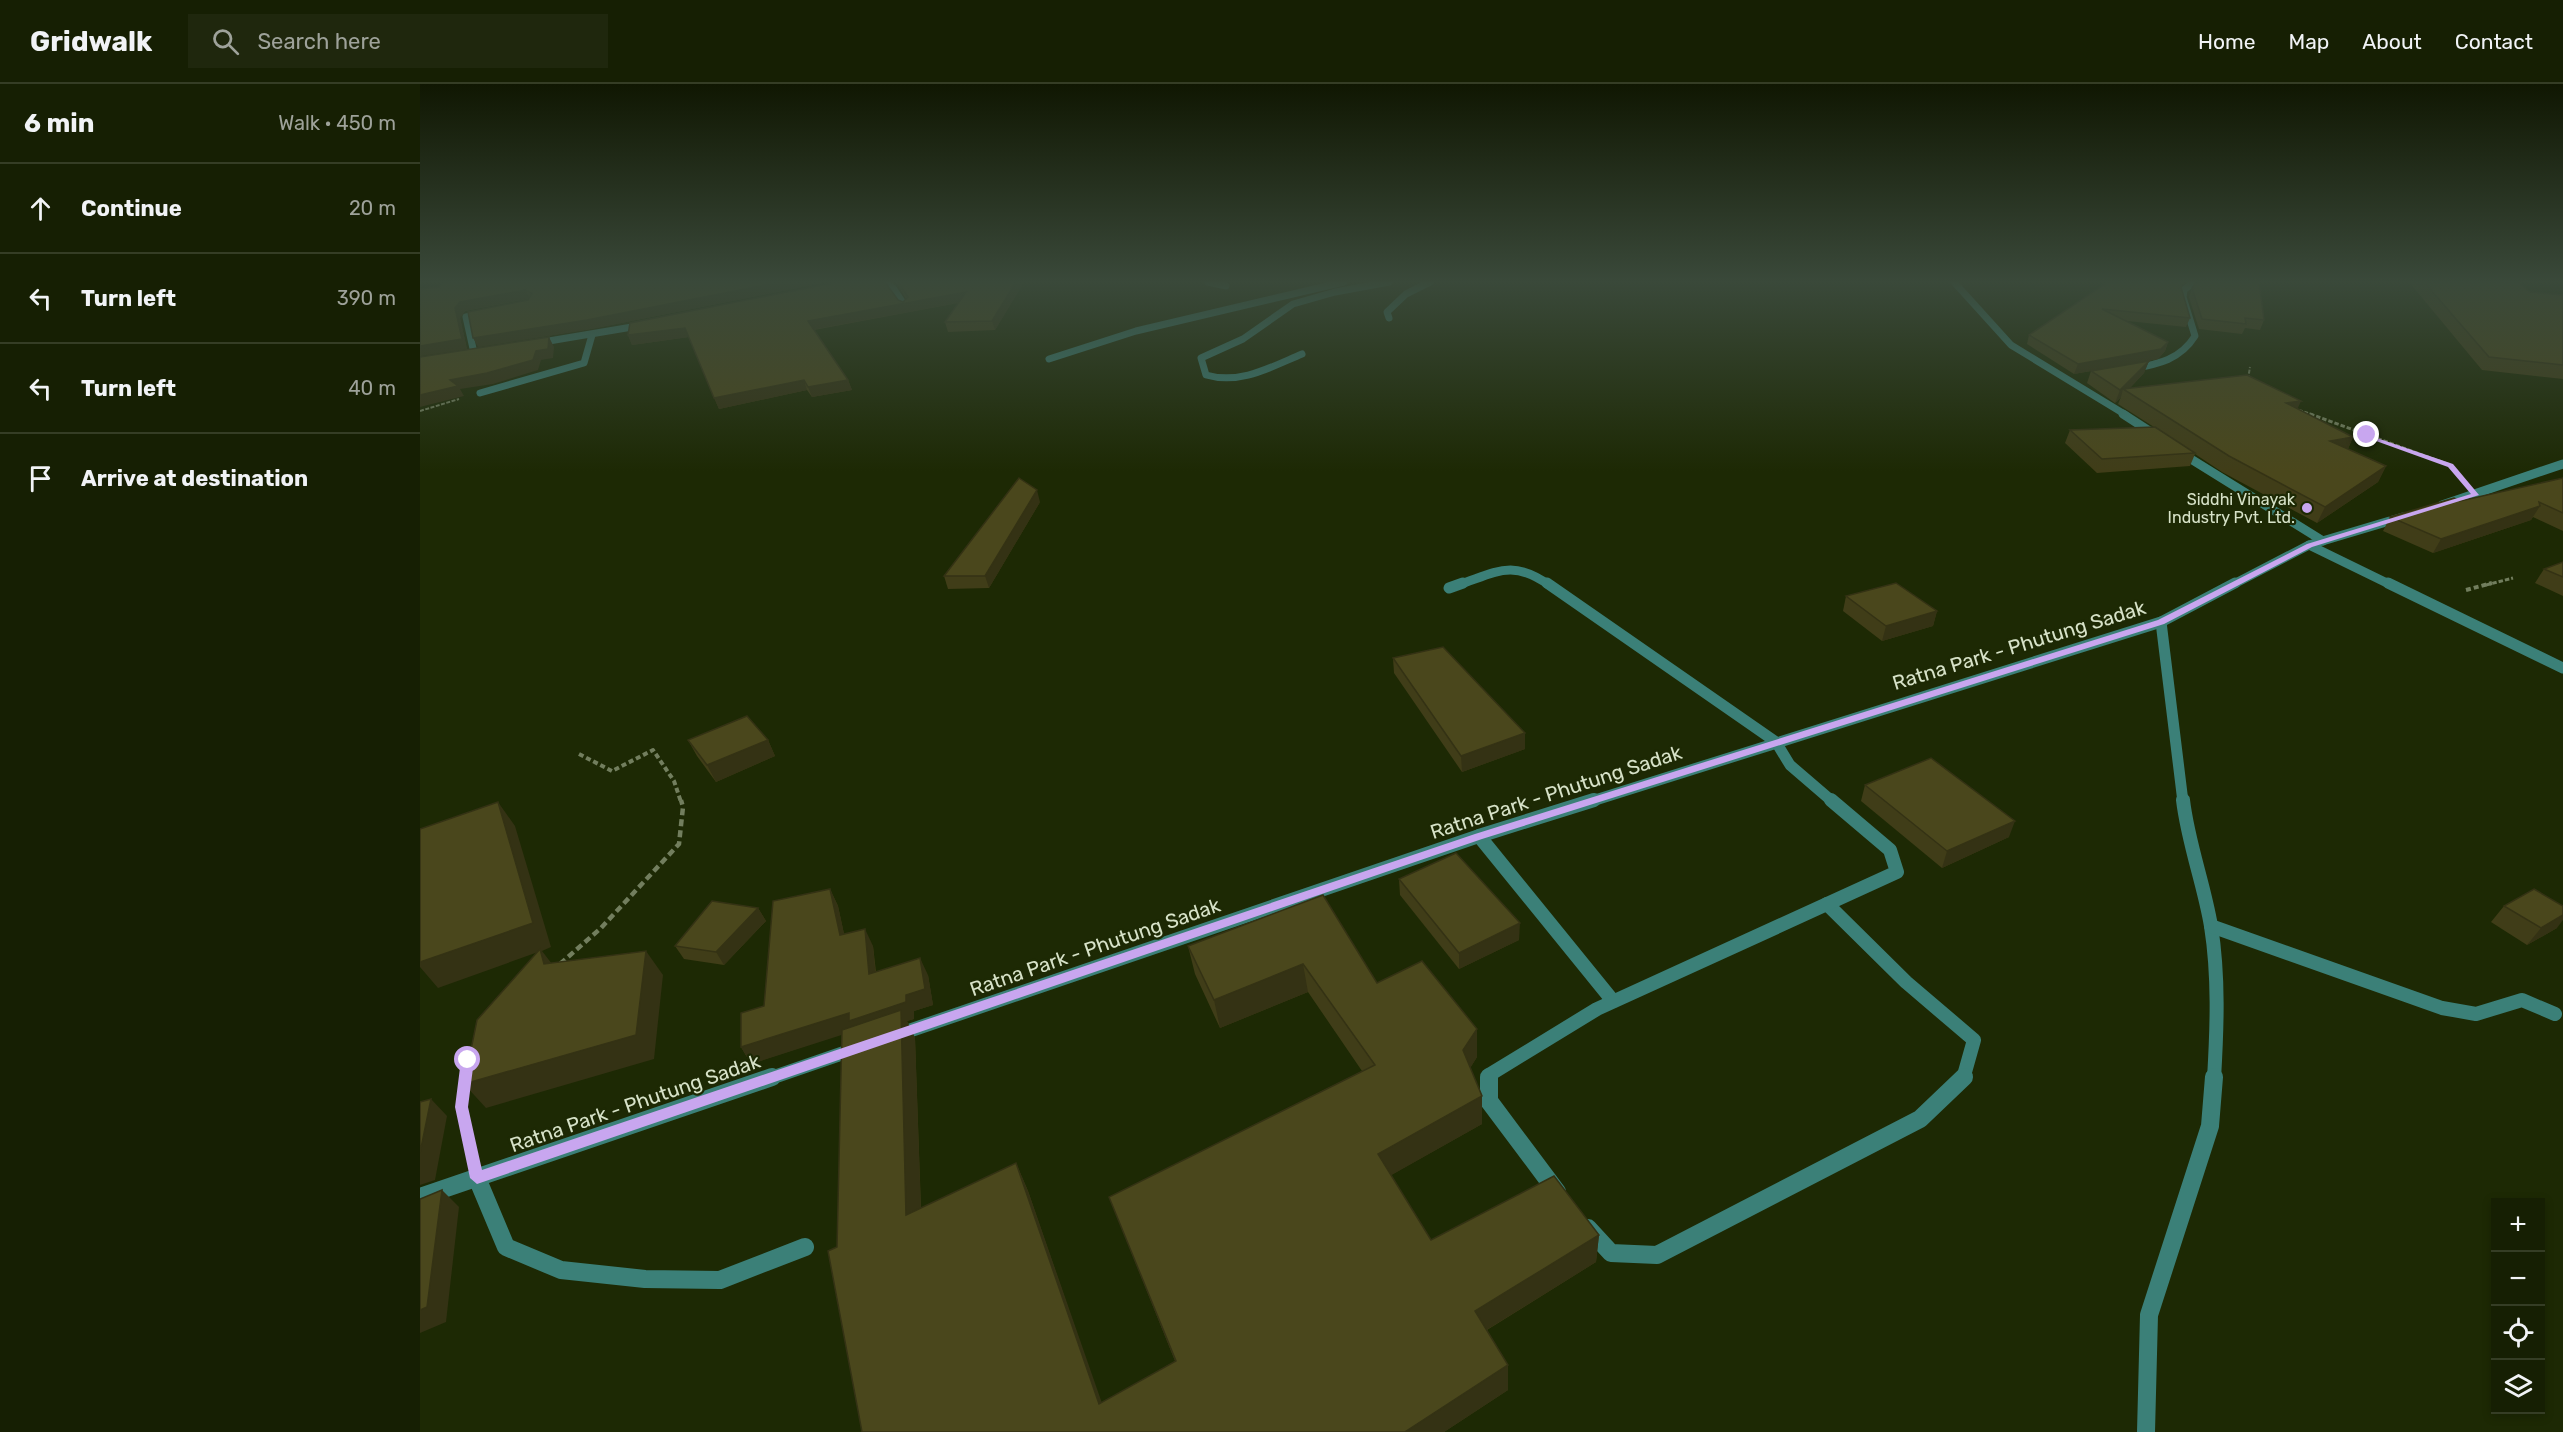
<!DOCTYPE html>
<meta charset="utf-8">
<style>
:root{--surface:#161f03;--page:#1f270d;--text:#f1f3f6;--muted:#9ea29a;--line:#353d25}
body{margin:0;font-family:Rubik,sans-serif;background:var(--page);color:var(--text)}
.controls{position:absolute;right:18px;bottom:18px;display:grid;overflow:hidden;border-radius:0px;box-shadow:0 3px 9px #0003}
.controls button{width:54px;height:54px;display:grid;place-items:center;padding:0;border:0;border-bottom:2px solid var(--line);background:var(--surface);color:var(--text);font:30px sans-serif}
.stop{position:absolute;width:18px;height:18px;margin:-14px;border:4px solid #c8a6ef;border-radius:50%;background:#fff}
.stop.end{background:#c8a6ef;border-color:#fff;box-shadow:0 2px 6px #0008}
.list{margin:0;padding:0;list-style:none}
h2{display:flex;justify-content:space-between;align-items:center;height:78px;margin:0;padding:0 24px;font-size:26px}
h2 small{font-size:20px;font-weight:400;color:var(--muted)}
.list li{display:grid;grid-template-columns:39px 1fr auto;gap:18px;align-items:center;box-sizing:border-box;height:90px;padding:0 24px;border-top:2px solid var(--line)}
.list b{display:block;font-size:22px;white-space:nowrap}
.list em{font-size:20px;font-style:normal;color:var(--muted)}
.icon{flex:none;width:33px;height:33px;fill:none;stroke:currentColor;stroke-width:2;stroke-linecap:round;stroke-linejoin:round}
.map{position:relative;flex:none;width:2143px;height:1348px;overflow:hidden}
header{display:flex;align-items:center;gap:36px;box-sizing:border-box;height:84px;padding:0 30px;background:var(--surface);border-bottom:2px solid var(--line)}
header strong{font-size:28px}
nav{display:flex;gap:33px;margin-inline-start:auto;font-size:21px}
.search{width:420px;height:54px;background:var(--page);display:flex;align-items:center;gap:15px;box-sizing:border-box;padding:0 21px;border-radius:0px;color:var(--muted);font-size:22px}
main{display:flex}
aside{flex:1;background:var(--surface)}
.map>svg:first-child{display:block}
</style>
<header>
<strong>Gridwalk</strong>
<div class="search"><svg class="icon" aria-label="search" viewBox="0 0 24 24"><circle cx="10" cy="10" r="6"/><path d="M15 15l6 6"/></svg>Search here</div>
<nav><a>Home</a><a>Map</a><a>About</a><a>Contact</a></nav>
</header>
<main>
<aside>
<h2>6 min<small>Walk · 450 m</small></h2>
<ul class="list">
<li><svg class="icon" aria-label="ahead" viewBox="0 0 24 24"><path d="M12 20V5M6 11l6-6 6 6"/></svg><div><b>Continue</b></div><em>20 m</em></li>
<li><svg class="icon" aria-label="left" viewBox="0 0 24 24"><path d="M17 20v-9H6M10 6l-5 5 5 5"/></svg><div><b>Turn left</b></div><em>390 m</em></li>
<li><svg class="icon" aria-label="left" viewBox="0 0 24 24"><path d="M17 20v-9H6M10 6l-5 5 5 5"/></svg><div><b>Turn left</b></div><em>40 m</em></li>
<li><svg class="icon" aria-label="arrive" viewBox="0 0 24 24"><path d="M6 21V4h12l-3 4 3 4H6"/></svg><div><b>Arrive at destination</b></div></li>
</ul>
</aside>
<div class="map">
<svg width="2143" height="1348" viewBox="0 0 2143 1348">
<rect width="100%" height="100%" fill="#1d2904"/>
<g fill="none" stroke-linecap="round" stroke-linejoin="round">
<g stroke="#727e5e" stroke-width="2" stroke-dasharray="4 1.5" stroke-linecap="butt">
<path d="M 1828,295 L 1830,283"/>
<path d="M 1879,326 L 1894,331"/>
<path d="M 0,327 L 39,315"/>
</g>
<g stroke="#727e5e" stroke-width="3" stroke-dasharray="4.5 2" stroke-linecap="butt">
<path d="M 1890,330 L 2030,381 L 2038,390"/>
<path d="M 2066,501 L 2093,494"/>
</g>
<g stroke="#727e5e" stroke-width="4" stroke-dasharray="5 3" stroke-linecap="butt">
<path d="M 2046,506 L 2072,499"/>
<path d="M 159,670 L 192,687 L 233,666 L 254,697 L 261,718"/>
</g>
<g stroke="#727e5e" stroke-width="4.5" stroke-dasharray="7 4" stroke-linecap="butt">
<path d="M 140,880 L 181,844 L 259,760 L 263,723 L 261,716"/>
<path d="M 46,990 L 51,971"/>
</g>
<path stroke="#727e5e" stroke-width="6" stroke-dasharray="9 4.5" stroke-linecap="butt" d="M 45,997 L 42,1023 L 51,1064"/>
<path stroke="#3b8078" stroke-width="7" d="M 465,198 L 473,204 L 485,222"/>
<path stroke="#3b8078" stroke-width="11" d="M 1356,658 L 1370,681 L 1413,718"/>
<g stroke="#3b8078" stroke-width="14">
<path d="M 1059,752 L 1193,917"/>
<path d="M 1407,820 L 1486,898 L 1554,956 L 1543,995"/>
<path d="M 1069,995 L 1069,991 L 1177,925 L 1477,788 L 1470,766 L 1411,716"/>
</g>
<g stroke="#3b8078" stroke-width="18">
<path d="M 1069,993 L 1069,1017 L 1137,1108"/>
<path d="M 1168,1144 L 1191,1169 L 1237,1171 L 1500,1035 L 1544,993"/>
</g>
<g stroke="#3b8078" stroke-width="7">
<path d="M 788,198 L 806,202"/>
<path d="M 1534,198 L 1591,261 L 1706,331"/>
<path d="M 969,234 L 967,228 L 986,210 L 1010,198"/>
<path d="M 117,259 L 224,241"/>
<path d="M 54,269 L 46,233 L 64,229"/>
<path d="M 882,270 C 851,283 820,301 786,291 L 781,274 L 823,255 L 873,220 L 915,208 L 969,198"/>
<path d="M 629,275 L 716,247 L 924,198"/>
<path d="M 1712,285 C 1738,280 1760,276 1775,252 L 1763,213 L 1764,206 L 1774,198"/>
<path d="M 60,309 L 164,279 L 172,251"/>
</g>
<g stroke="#3b8078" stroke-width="9">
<path d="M 1703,330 L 1737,352"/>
<path d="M 1758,367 L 1903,457"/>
<path d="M 1889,461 L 1971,501"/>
<path d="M 1038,501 C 1077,488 1092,475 1129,501"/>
</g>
<g stroke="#3b8078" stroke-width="11">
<path d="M 1127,499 L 1356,658"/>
<path d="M 1968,499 L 2143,584"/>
<path d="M 1029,504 L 1043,499"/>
<path d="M 1741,538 L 1763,718"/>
</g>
<g stroke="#3b8078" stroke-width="14">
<path d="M 1763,716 C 1768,759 1784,800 1791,842 C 1799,893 1797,944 1794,995"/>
<path d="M 1791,842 L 2022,924 L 2056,930 L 2102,916 L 2135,930"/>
</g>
<g stroke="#3b8078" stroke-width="18">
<path d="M 57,1094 L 86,1163 L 141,1186 L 225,1195 L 300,1196 L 385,1163"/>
<path d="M 1726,1348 L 1729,1231 L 1790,1042 L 1794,993"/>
</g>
<g stroke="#3b8078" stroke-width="9">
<path d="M 2022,421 L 2143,380"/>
<path d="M 1812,501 L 1889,461 L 1983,433"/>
</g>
<path stroke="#3b8078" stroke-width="11" d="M 1169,718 L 1741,538 L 1815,499"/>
<g stroke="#3b8078" stroke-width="14">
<path d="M 477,951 L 1059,752 L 1174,716"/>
<path d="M 348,995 L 435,965"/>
</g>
<path stroke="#3b8078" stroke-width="18" d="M 0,1113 L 352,993"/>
</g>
<g fill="#403d18">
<path d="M 408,198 L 171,245 L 58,263 L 108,215 L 45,227 L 40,234 L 47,265 L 0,272 L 0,205 Z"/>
<path d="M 474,198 L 604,198 L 575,246 L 528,248 L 525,238 L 538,219 L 394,246 L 428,296 L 432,306 L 392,313 L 387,306 L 299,325 L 269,253 L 212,261 L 208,251 L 478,216 L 483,218 L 486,215 L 477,200 Z"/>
<path d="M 1688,198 L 1761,201 L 1761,203 L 1770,234 L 1766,243 L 1707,237 L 1748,258 L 1745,267 L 1738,275 L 1679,285 L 1729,277 L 1724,289 L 1709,305 L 1878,325 L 1933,353 L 1928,365 L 1966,382 L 1958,398 L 1897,439 L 1802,388 L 1775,370 L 1770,382 L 1677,389 L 1645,359 L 1650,346 L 1734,343 L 1698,320 L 1701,313 L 1695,319 L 1667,299 L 1671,287 L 1654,290 L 1607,260 L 1609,251 Z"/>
<path d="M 1989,198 L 2098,198 L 2110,208 L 2143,211 L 2143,295 L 2062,286 Z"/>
<path d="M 1772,204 L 1844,236 L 1840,246 L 1825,244 L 1822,250 L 1779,245 L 1769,213 Z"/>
<path d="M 2143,394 L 2143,447 L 2113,433 L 2111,436 L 2013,469 L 1963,447 L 1970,433 Z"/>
<path d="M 620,418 L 569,504 L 528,505 L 524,492 Z"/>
<path d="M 2143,478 L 2143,512 L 2115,499 L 2124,485 Z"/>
<path d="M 1426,512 L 1517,527 L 1513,542 L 1462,557 L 1423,527 Z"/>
<path d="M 973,574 L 1105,665 L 1042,688 L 974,589 Z"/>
<path d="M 268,656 L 348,656 L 355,672 L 296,698 L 277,672 Z"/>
<path d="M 1445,701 L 1589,753 L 1522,784 L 1441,717 Z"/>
<path d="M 979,795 L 1099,856 L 1039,885 L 980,811 Z"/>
<path d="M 410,805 L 418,822 L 424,850 L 453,862 L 456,888 L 508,891 L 513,921 L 494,927 L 494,935 L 487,937 L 495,954 L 501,1124 L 596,1079 L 608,1107 L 681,1319 L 755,1277 L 689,1113 L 942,987 L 888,908 L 800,944 L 775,890 L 768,862 L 903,811 L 957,899 L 1057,945 L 1057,973 L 1050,984 L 1062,1012 L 1062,1040 L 971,1091 L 1011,1156 L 1179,1151 L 1176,1178 L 1067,1246 L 1088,1281 L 1088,1306 L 1024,1348 L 442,1348 L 417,1163 L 422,950 L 331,980 L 321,963 Z"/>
<path d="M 2084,822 L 2137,844 L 2107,861 L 2071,838 Z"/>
<path d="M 338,824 L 346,837 L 304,881 L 264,875 L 255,862 Z"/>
</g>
<g fill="#343214">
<path d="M 360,198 L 408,198 L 171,245 L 58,263 L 53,254 Z"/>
<path d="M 596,198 L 604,198 L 575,246 L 572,237 Z"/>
<path d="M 105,206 L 110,214 L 45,227 L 40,234 L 47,265 L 0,272 L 0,262 L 35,224 L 40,218 Z"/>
<path d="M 546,208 L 548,217 L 391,246 L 388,237 Z"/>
<path d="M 265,244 L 269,253 L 212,261 L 208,251 Z"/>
<path d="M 129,253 L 134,263 L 133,274 L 121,276 L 118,286 L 73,300 L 40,305 L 44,312 L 0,323 L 0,311 L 30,296 L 116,267 Z"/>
<path d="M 1748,258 L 1745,267 L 1738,275 L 1654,290 L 1658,280 Z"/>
<path d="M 1729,277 L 1724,289 L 1707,307 L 1703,305 L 1701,313 L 1695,319 L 1700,306 Z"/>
<path d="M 384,296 L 387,306 L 299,325 L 294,314 Z"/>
<path d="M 428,296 L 432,306 L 392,313 L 388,303 Z"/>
<path d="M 1881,317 L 1874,333 L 1866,319 Z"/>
<path d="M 1933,353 L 1926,369 L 1910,357 Z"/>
<path d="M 1966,382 L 1958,398 L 1897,439 L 1905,423 Z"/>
<path d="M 617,406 L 620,418 L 569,504 L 565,492 Z"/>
<path d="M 2120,422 L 2111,436 L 2013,469 L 2021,455 Z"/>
<path d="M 1517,527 L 1513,542 L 1462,557 L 1466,542 Z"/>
<path d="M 1105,649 L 1105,665 L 1042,688 L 1041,672 Z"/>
<path d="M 348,656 L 355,672 L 296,698 L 287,681 Z"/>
<path d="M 78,718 L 95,742 L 131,863 L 122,867 L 139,889 L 124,880 L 121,867 L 18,904 L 0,883 L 0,878 Z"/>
<path d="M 1595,737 L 1589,753 L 1522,784 L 1527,767 Z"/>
<path d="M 410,805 L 418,822 L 428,868 L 420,851 Z"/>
<path d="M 338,824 L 346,837 L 304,881 L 296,868 Z"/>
<path d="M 2143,831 L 2143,836 L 2137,844 L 2107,861 L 2121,844 Z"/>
<path d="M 1100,839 L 1099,856 L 1039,885 L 1039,869 Z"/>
<path d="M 445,845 L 453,862 L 457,906 L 449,890 Z"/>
<path d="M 226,867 L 243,891 L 234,975 L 66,1024 L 44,1000 Z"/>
<path d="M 500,874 L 508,891 L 513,921 L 494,927 L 494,935 L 487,937 L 495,954 L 502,1158 L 486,1131 L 434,947 L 331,980 L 321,963 L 486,911 Z"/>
<path d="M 883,880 L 888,908 L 800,944 L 794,916 Z"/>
<path d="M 1057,945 L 1057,973 L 1044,994 L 1043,966 Z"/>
<path d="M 1062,1012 L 1062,1040 L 961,1097 L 958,1070 Z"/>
<path d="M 11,1015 L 27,1032 L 15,1096 L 0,1101 L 0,1069 Z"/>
<path d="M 596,1079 L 608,1107 L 691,1345 L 679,1320 Z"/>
<path d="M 22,1106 L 39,1123 L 26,1238 L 0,1249 L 0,1226 Z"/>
<path d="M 1179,1151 L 1176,1178 L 1055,1253 L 1055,1227 Z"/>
<path d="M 1088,1281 L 1088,1306 L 1024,1348 L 985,1348 Z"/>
</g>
<g fill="#4a471c" stroke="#343214" stroke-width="1.5">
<path d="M 23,198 L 360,198 L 167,236 L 53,254 L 48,228 L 108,216 L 112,209 L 105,206 L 40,218 L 35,224 L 42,255 L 0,262 L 0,205 L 19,203 Z"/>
<path d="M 418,198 L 465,198 L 478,216 L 483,218 L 488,213 L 478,198 L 596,198 L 572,237 L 525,238 L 546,208 L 388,237 L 428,296 L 388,303 L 384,296 L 294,314 L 265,244 L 208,251 L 210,239 Z"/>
<path d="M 1688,198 L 1762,198 L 1761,203 L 1770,234 L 1682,225 L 1748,258 L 1741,265 L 1658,280 L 1609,251 Z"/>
<path d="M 1776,198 L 1839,198 L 1844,236 L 1825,234 L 1826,240 L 1782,235 L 1772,204 Z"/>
<path d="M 2004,198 L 2098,198 L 2110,208 L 2143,211 L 2143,281 L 2069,273 Z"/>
<path d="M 129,253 L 128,265 L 116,267 L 113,276 L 67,289 L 30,296 L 38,302 L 0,311 L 0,273 Z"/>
<path d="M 1729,277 L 1700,306 L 1671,287 Z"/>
<path d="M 1827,291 L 1881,317 L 1866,319 L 1933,353 L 1910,357 L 1966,382 L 1905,423 L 1809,372 L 1703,305 Z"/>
<path d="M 1735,343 L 1775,369 L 1682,375 L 1650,346 Z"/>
<path d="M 599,394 L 617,406 L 565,492 L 524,492 Z"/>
<path d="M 2143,394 L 2143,429 L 2119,418 L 2120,422 L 2021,455 L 1970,433 L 2034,414 L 2040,417 Z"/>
<path d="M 2143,478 L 2143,493 L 2124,485 Z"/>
<path d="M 1476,499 L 1517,527 L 1466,542 L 1426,512 Z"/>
<path d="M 1023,563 L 1105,649 L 1041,672 L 973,574 Z"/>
<path d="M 327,632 L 348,656 L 287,681 L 268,656 Z"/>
<path d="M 1511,674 L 1595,737 L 1527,767 L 1445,701 Z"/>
<path d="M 78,718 L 113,839 L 0,878 L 0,745 Z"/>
<path d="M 1036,769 L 1100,839 L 1039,869 L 979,795 Z"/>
<path d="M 410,805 L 420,851 L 445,845 L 449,890 L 500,874 L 505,905 L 486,911 L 486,918 L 429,937 L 429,929 L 321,963 L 321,929 L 344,922 L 353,817 Z"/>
<path d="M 2114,805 L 2143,822 L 2143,831 L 2121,844 L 2084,822 Z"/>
<path d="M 903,811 L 957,899 L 1002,877 L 1057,945 L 1043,966 L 1062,1012 L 958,1070 L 1011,1156 L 1134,1092 L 1179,1151 L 1055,1227 L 1088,1281 L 985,1348 L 442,1348 L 408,1167 L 417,1163 L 422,946 L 481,926 L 486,1131 L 596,1079 L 679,1320 L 756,1277 L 689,1113 L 955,981 L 883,880 L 794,916 L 768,862 Z"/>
<path d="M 292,817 L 338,824 L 296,868 L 255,862 Z"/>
<path d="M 120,865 L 124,880 L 226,867 L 216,951 L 44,1000 L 57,936 Z"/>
<path d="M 11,1015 L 0,1069 L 0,1018 Z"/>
<path d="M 22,1106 L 7,1223 L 0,1226 L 0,1115 Z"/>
</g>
<linearGradient id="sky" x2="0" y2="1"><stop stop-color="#101702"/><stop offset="0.51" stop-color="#3a493a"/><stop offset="1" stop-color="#3a493a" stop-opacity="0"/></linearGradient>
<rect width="2143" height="387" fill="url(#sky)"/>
<path fill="#c8a6ef" d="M 1945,350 L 2033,380 L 2059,411 L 1892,463 L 1744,540 L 1062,755 L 57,1100 L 50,1094 L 35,1023 L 41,976 L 48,971 L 54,976 L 48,1023 L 62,1086 L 1055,750 L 1738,536 L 1887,460 L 2051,410 L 2028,383 L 1945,353 Z"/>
<circle fill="#c8a6ef" stroke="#1d2904" stroke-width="2" cx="1887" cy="424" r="6"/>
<g text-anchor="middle" stroke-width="4.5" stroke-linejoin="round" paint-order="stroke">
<g font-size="16" fill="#d7e2c8" stroke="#1d2904" text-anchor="end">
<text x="1875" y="421">Siddhi Vinayak<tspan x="1875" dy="18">Industry Pvt. Ltd.</tspan></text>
</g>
<g font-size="20" fill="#d7e2c8" stroke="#1d2904">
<text transform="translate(1599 561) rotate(-17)" y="7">Ratna Park - Phutung Sadak</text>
<text transform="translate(1136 708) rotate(-18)" y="7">Ratna Park - Phutung Sadak</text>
<text transform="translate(675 863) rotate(-19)" y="7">Ratna Park - Phutung Sadak</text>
<text transform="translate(215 1019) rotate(-19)" y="7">Ratna Park - Phutung Sadak</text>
</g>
</g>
</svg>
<div class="controls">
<button>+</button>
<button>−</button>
<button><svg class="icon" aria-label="locate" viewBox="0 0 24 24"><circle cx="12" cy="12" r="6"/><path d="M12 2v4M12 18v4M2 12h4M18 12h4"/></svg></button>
<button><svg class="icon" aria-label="layers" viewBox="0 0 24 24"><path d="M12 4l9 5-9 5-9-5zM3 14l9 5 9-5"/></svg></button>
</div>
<div class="stop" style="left:48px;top:976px"></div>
<div class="stop end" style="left:1947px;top:351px"></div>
</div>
</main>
